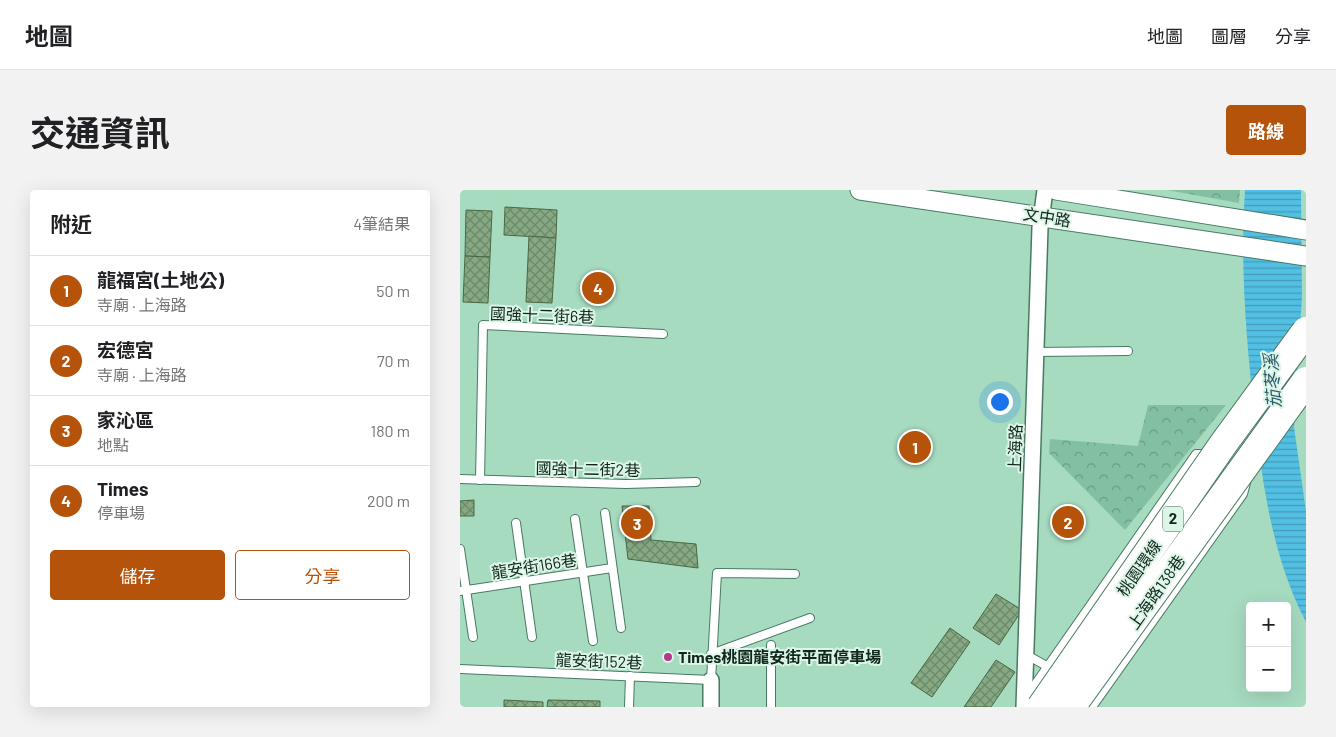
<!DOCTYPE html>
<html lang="zh-TW">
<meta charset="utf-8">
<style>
:root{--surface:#fff;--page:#f2f2f2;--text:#202124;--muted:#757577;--line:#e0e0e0;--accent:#b45309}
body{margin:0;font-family:Barlow,"Noto Sans TC",sans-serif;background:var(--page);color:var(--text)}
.controls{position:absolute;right:15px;bottom:15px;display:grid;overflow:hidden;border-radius:5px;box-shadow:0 5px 20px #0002}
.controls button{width:45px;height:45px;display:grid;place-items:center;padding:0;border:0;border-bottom:1px solid var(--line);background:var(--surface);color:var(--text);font:25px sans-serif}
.you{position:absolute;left:539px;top:211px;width:18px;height:18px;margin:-12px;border:4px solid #fff;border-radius:50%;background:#1a73e8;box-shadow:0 0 0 8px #1a73e833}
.badge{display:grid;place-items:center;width:32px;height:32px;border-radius:50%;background:var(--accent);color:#fff;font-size:16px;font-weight:700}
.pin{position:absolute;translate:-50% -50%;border:2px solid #fff;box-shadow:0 1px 5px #0006}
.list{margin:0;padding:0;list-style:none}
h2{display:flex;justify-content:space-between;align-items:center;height:65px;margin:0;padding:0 20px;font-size:21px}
h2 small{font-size:16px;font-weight:400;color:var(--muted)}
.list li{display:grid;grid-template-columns:32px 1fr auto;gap:15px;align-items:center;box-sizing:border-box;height:70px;padding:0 20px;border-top:1px solid var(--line)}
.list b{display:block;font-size:19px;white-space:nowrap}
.list p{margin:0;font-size:16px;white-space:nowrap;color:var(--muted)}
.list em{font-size:16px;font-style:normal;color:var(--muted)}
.actions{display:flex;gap:10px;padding:15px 20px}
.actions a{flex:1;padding:11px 0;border:1px solid var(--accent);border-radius:5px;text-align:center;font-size:18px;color:var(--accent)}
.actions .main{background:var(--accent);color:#fff}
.map{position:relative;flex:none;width:846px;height:517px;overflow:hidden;border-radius:5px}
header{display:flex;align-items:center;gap:30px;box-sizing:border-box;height:70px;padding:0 25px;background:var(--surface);border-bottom:1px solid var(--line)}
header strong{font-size:24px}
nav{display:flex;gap:28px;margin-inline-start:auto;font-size:18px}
.intro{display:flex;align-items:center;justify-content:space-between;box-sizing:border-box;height:120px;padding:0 30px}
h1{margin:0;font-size:35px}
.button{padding:12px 22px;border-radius:5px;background:var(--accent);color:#fff;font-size:18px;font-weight:700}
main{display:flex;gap:30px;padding:0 30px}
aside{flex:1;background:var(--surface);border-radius:5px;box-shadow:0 5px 20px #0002}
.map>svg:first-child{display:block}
</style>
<header>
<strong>地圖</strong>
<nav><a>地圖</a><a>圖層</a><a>分享</a></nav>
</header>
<div class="intro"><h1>交通資訊</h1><a class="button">路線</a></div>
<main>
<aside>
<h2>附近<small>4筆結果</small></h2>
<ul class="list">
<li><span class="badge">1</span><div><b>龍福宮(土地公)</b><p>寺廟 · 上海路</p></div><em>50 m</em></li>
<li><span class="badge">2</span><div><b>宏德宮</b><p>寺廟 · 上海路</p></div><em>70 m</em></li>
<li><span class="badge">3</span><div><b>家沁區</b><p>地點</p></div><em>180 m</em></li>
<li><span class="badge">4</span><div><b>Times</b><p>停車場</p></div><em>200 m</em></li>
</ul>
<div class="actions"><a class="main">儲存</a><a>分享</a></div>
</aside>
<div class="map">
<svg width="846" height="517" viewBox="0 0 846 517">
<defs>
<pattern id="forest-crowns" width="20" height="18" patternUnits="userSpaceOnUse" patternTransform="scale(1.25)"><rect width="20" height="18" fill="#83c0a2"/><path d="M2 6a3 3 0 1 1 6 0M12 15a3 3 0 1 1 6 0" fill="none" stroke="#6a9c83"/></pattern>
<pattern id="water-rules" width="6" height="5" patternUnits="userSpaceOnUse" patternTransform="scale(1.25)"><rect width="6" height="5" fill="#52bfe3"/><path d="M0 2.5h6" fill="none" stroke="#439bb7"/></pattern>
<pattern id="building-cross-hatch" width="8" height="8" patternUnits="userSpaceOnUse" patternTransform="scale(1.25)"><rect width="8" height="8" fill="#86a983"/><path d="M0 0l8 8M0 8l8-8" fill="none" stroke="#6c896a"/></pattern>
</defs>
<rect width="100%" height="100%" fill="#a6dbc0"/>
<g fill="url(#forest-crowns)">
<path d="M 707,0 L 780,0 L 779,13 Z"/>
<path d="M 688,215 L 766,215 L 665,340 L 589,263 L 590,249 L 678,256 Z"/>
</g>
<path fill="url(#water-rules)" d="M 785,0 L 841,0 L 842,107 L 834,237 L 846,321 L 846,432 C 812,367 802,292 794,220 C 786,147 780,74 785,0 Z"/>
<g fill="url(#building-cross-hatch)" stroke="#486845">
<path d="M 45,17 L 97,20 L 96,48 L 44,45 Z"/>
<path d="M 6,20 L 32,21 L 30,67 L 5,66 Z"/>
<path d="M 69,46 L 96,48 L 92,113 L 66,112 Z"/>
<path d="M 5,66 L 30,67 L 28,113 L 3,112 Z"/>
<path d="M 454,248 L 463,252 L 456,266 L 448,262 Z"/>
<path d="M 14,310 L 14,326 L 0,326 L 0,311 Z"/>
<path d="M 162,316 L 189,316 L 191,350 L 236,354 L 238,378 L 168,369 Z"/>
<path d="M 612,318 L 620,338 L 603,346 L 596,326 Z"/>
<path d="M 536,404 L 562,420 L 539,455 L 513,438 Z"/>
<path d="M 490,438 L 510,452 L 472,507 L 451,493 Z"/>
<path d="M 536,470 L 555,482 L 531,517 L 504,517 Z"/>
<path d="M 44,510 L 83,512 L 83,517 L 44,517 Z"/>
<path d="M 88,510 L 140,511 L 140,517 L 87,517 Z"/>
</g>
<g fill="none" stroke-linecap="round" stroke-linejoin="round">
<g stroke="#487a62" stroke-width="10">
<g id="service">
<path d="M 576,162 L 668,161"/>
<path d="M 0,289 L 166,294 L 236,292"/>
<path d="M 20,290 L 23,135 L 203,144"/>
<path d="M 145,323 L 161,438"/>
<path d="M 115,329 L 133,451"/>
<path d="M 56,333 L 72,447"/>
<path d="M 0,359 L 13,447"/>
<path d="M 0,401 L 152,378"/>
<path d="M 251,464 L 350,428"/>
<path d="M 565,464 L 592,479"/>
<path d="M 0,479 L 251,490 L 257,383 L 335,384"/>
<path d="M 567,506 L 736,264 L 747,264 L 774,282"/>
<path d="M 169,517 L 170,486"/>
<path d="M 311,517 L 311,455"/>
<path d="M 632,517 L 783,304 L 786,293"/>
</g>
</g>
<g stroke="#487a62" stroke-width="18">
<g id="minor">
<path d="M 251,517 L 251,490"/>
<path d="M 564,517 L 580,38 L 585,0"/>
</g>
</g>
<g stroke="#487a62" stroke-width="21">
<g id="tertiary">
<path d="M 400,0 L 846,66"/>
<path d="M 596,0 L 846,40"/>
</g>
</g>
<use href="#service" stroke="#fff" stroke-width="8"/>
<use href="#minor" stroke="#fff" stroke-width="15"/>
<use href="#tertiary" stroke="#fff" stroke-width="19"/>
<g stroke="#487a62" stroke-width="30" stroke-linecap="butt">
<g id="motorway-bridge">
<path d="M 581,517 L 764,253 L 846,141"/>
<path d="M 611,517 L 846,191"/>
</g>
</g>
<use href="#motorway-bridge" stroke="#fff" stroke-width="28"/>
</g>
<circle fill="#b2398d" stroke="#dbf5e7" stroke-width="2" cx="208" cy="467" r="5"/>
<g text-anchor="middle" stroke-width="4" stroke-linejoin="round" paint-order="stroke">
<rect fill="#dbf5e7" stroke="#4e6459" stroke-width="1" x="703" y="316.5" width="20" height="25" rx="4"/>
<g font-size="15" font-weight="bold" fill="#11261c">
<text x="713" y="334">2</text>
</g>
<g font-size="16" fill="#11261c" stroke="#dbf5e7">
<text transform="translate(587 27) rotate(9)" y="6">文中路</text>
<text transform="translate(82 125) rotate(2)" y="6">國強十二街6巷</text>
<text transform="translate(555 258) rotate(-88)" y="6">上海路</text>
<text transform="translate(128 279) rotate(1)" y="6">國強十二街2巷</text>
<text transform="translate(74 376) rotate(-9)" y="6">龍安街166巷</text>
<text transform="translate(679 378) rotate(-55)" y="6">桃園環線</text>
<text transform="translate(696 402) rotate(-55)" y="6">上海路138巷</text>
<text transform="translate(139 471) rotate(2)" y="6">龍安街152巷</text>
</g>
<g font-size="16" font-weight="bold" fill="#11261c" stroke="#dbf5e7" text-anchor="start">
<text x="218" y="473">Times桃園龍安街平面停車場</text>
</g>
<g font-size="18" font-style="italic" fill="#2d5b6b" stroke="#dbf5e7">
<text transform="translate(813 191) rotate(-94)" y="6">茄苳溪</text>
</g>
</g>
</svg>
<div class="controls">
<button>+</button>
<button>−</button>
</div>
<div class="you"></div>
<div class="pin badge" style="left:455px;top:257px">1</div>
<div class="pin badge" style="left:608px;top:332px">2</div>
<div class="pin badge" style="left:177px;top:333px">3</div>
<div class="pin badge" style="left:138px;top:98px">4</div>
</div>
</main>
